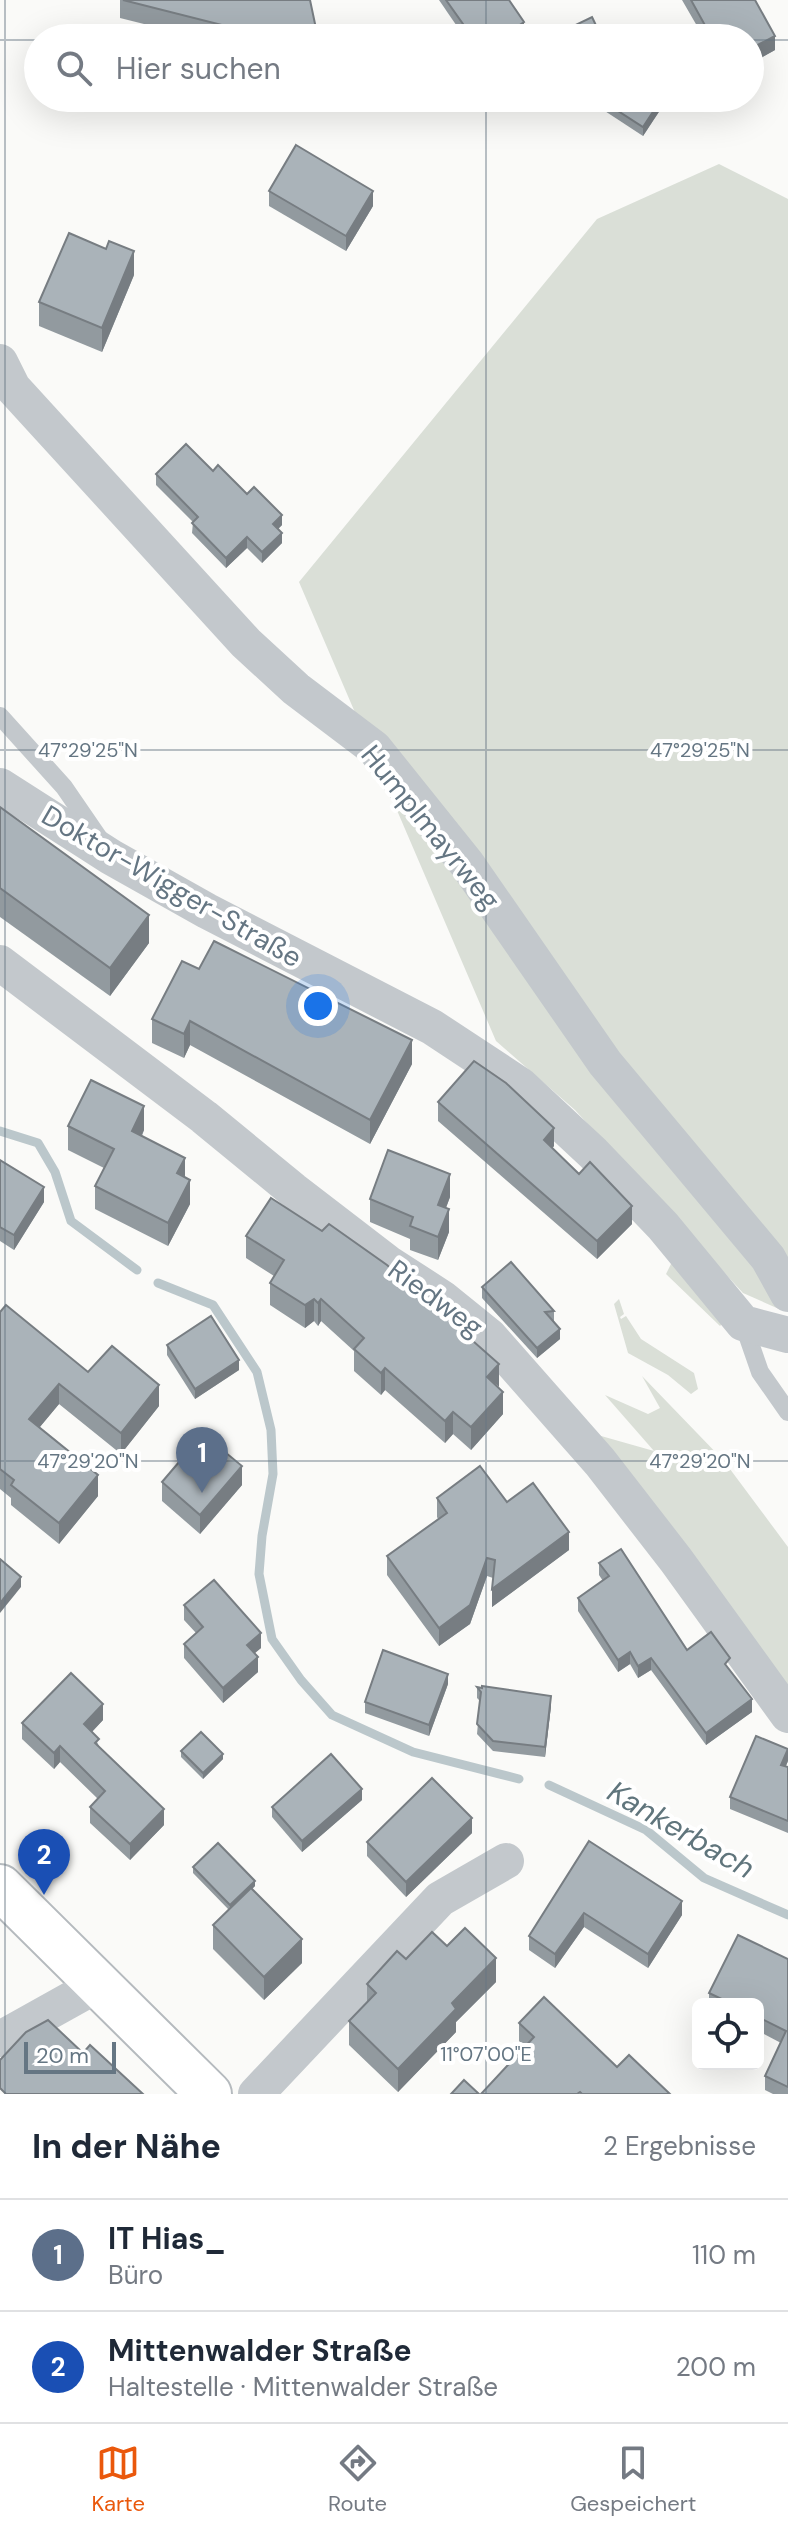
<!DOCTYPE html>
<html lang="de">
<meta charset="utf-8">
<style>
:root{--surface:#fff;--page:#f2f2f3;--text:#1f2937;--muted:#747a83;--line:#e0e1e3;--accent:#ea580c}
body{margin:0;font-family:"DM Sans",sans-serif;background:var(--page);color:var(--text)}
.controls{position:absolute;right:24px;bottom:24px;display:grid;overflow:hidden;border-radius:12px;box-shadow:0 8px 32px #0002}
.controls button{width:72px;height:72px;display:grid;place-items:center;padding:0;border:0;border-bottom:2px solid var(--line);background:var(--surface);color:var(--text);font:40px sans-serif}
.scale{position:absolute;left:24px;bottom:20px;width:92px;box-sizing:border-box;padding-left:8px;border:4px solid #657683;border-top:0;font-size:22px;line-height:28px;white-space:nowrap;color:#657683;-webkit-text-stroke:6px #fff;paint-order:stroke}
.you{position:absolute;left:318px;top:1006px;width:28px;height:28px;margin:-20px;border:6px solid #fff;border-radius:50%;background:#1a73e8;box-shadow:0 0 0 12px #1a73e833}
.badge{display:grid;place-items:center;width:52px;height:52px;border-radius:50%;background:var(--accent);color:#fff;font-size:26px;font-weight:700}
.pin{position:absolute;translate:-50% -66px;filter:drop-shadow(0 2px 4px #0008)}
.pin::after{content:'';position:absolute;top:42px;width:28px;height:24px;background:inherit;clip-path:polygon(0 0,100% 0,50% 100%)}
.list{margin:0;padding:0;list-style:none}
h2{display:flex;justify-content:space-between;align-items:center;height:104px;margin:0;padding:0 32px;font-size:34px}
h2 small{font-size:26px;font-weight:400;color:var(--muted)}
.list li{display:grid;grid-template-columns:52px 1fr auto;gap:24px;align-items:center;box-sizing:border-box;height:112px;padding:0 32px;border-top:2px solid var(--line)}
.list b{display:block;font-size:30px;white-space:nowrap}
.list p{margin:0;font-size:26px;white-space:nowrap;color:var(--muted)}
.list em{font-size:26px;font-style:normal;color:var(--muted)}
.icon{flex:none;width:44px;height:44px;fill:none;stroke:currentColor;stroke-width:2;stroke-linecap:round;stroke-linejoin:round}
.map{position:relative;flex:none;width:788px;height:2094px;overflow:hidden}
.search{position:absolute;background:var(--surface);box-shadow:0 8px 32px #0002;left:24px;right:24px;top:24px;height:88px;display:flex;align-items:center;gap:20px;box-sizing:border-box;padding:0 28px;border-radius:44px;color:var(--muted);font-size:30px}
.sheet{height:328px;background:var(--surface)}
nav{display:flex;justify-content:space-around;align-items:center;box-sizing:border-box;height:112px;border-top:2px solid var(--line);background:var(--surface);font-size:22px;color:var(--muted)}
nav a{display:grid;justify-items:center;gap:4px}
nav .on{color:var(--accent)}
.map>svg:first-child{display:block}
</style>
<div class="map">
<svg width="788" height="2094" viewBox="0 0 788 2094">
<rect width="100%" height="100%" fill="#fafaf8"/>
<g fill="#dadfd7">
<path d="M 719,164 L 788,199 L 788,1311 L 779,1309 L 743,1293 L 575,1110 L 496,1041 L 299,582 L 597,219 Z"/>
<path d="M 672,1262 L 728,1318 L 720,1326 L 666,1274 Z"/>
<path d="M 619,1299 L 624,1314 L 620,1317 L 621,1319 L 626,1316 L 641,1339 L 694,1373 L 698,1389 L 691,1394 L 668,1375 L 628,1353 L 614,1304 Z"/>
<path d="M 642,1376 L 724,1461 L 788,1547 L 788,1695 L 580,1430 L 654,1451 L 605,1395 L 648,1414 L 660,1408 Z"/>
</g>
<g fill="none" stroke-linecap="round" stroke-linejoin="round">
<g stroke="#bbc7cb" stroke-width="9">
<path d="M 0,1131 L 38,1143 L 55,1172 L 71,1221 L 137,1270"/>
<path d="M 158,1283 L 213,1305 L 257,1372 L 271,1430 L 273,1474 L 262,1536 L 259,1574 L 272,1639 L 301,1680 L 332,1715 L 413,1752 L 519,1779"/>
<path d="M 549,1785 L 646,1830 L 704,1878 L 788,1915"/>
</g>
<g stroke="#b5babe" stroke-width="48">
<path id="primary" d="M 0,1887 L 209,2094"/>
</g>
<g stroke="#c3c8cc" stroke-width="18">
<path d="M 0,716 L 64,787 L 99,838"/>
<path d="M 743,1323 L 760,1372 L 788,1412"/>
</g>
<g stroke="#c3c8cc" stroke-width="36">
<path d="M 0,362 L 13,388 L 246,643 L 296,689 L 374,748 L 467,864 L 605,1063 L 768,1258 L 788,1294"/>
<path d="M 0,786 L 111,857 L 207,911 L 432,1027 L 520,1085 L 593,1153 L 663,1226 L 743,1323 L 788,1335"/>
<path d="M 0,963 L 204,1117 L 293,1190 L 388,1263 L 442,1298 L 489,1336 L 600,1462 L 676,1560 L 788,1715"/>
<path d="M 0,2039 L 97,1985"/>
<path d="M 256,2094 L 440,1899 L 506,1861"/>
</g>
<use href="#primary" stroke="#fff" stroke-width="44"/>
</g>
<g fill="#929a9f">
<path d="M 120,0 L 310,0 L 318,38 L 200,38 L 120,18 Z"/>
<path d="M 439,0 L 509,0 L 524,32 L 516,38 L 465,38 Z"/>
<path d="M 682,0 L 755,0 L 775,50 L 750,64 L 750,38 L 704,38 Z"/>
<path d="M 585,98 L 668,98 L 643,136 Z"/>
<path d="M 269,191 L 373,206 L 346,251 L 269,206 Z"/>
<path d="M 134,275 L 102,352 L 39,326 L 39,302 Z"/>
<path d="M 213,471 L 247,494 L 282,525 L 278,529 L 282,543 L 262,563 L 247,548 L 226,568 L 192,533 L 193,522 L 156,485 L 156,474 Z"/>
<path d="M 0,807 L 149,943 L 110,996 L 0,917 Z"/>
<path d="M 182,961 L 412,1064 L 370,1144 L 190,1045 L 184,1058 L 152,1043 L 152,1019 Z"/>
<path d="M 438,1102 L 554,1146 L 552,1148 L 632,1224 L 597,1259 L 438,1121 Z"/>
<path d="M 68,1126 L 144,1130 L 142,1136 L 185,1178 L 190,1204 L 168,1246 L 95,1209 L 95,1186 L 104,1168 L 68,1150 Z"/>
<path d="M 0,1160 L 44,1202 L 14,1250 L 0,1241 Z"/>
<path d="M 450,1197 L 446,1208 L 449,1232 L 438,1260 L 410,1250 L 410,1239 L 370,1222 L 370,1199 Z"/>
<path d="M 246,1236 L 498,1387 L 503,1414 L 471,1450 L 453,1434 L 445,1443 L 385,1390 L 381,1395 L 354,1371 L 354,1351 L 321,1321 L 318,1326 L 314,1321 L 305,1328 L 270,1305 L 270,1283 L 274,1276 L 246,1258 Z"/>
<path d="M 482,1287 L 554,1311 L 554,1321 L 560,1339 L 537,1358 L 482,1298 Z"/>
<path d="M 0,1312 L 88,1372 L 159,1406 L 121,1454 L 59,1404 L 39,1428 L 98,1496 L 59,1544 L 11,1505 L 11,1498 L 0,1489 Z"/>
<path d="M 167,1345 L 239,1370 L 195,1399 L 167,1355 Z"/>
<path d="M 162,1482 L 242,1485 L 200,1534 L 162,1501 Z"/>
<path d="M 437,1498 L 507,1502 L 569,1550 L 492,1607 L 493,1578 L 487,1576 L 470,1624 L 439,1646 L 387,1575 L 387,1556 L 438,1519 L 437,1517 Z"/>
<path d="M 599,1563 L 687,1650 L 730,1670 L 752,1712 L 706,1745 L 651,1670 L 638,1678 L 630,1664 L 618,1672 L 578,1611 L 578,1598 L 603,1581 L 599,1575 Z"/>
<path d="M 184,1605 L 261,1648 L 254,1653 L 258,1672 L 223,1703 L 184,1658 L 184,1644 L 196,1633 L 184,1620 Z"/>
<path d="M 448,1684 L 429,1736 L 365,1713 L 365,1702 Z"/>
<path d="M 477,1687 L 551,1706 L 545,1757 L 493,1751 L 477,1734 L 480,1701 L 477,1698 Z"/>
<path d="M 103,1720 L 92,1732 L 99,1746 L 164,1825 L 130,1860 L 90,1823 L 90,1807 L 98,1799 L 60,1762 L 54,1769 L 22,1739 L 22,1723 Z"/>
<path d="M 181,1751 L 223,1759 L 203,1779 L 181,1757 Z"/>
<path d="M 788,1761 L 786,1766 L 788,1767 L 788,1833 L 730,1809 L 730,1797 Z"/>
<path d="M 362,1800 L 302,1852 L 272,1817 L 272,1807 Z"/>
<path d="M 472,1833 L 406,1897 L 367,1856 L 367,1842 Z"/>
<path d="M 589,1841 L 682,1915 L 648,1968 L 584,1927 L 555,1968 L 529,1950 L 529,1936 Z"/>
<path d="M 193,1867 L 255,1886 L 252,1889 L 302,1963 L 264,2000 L 213,1949 L 213,1925 L 229,1910 L 193,1873 Z"/>
<path d="M 447,1946 L 496,1982 L 456,2022 L 456,2032 L 398,2092 L 349,2045 L 349,2021 L 367,2003 L 367,1984 L 406,1959 Z"/>
<path d="M 788,1959 L 788,2094 L 773,2094 L 765,2090 L 765,2076 L 781,2043 L 758,2031 L 758,2004 L 709,2004 L 709,1993 Z"/>
<path d="M 519,2023 L 617,2067 L 670,2094 L 481,2094 L 525,2047 L 519,2041 Z"/>
</g>
<g fill="#777d82">
<path d="M 524,22 L 524,32 L 516,38 L 501,38 Z"/>
<path d="M 775,36 L 775,50 L 750,64 L 750,49 Z"/>
<path d="M 662,98 L 668,98 L 643,136 L 643,127 Z"/>
<path d="M 373,191 L 373,206 L 346,251 L 346,236 Z"/>
<path d="M 134,251 L 134,275 L 102,352 L 102,328 Z"/>
<path d="M 282,515 L 282,525 L 273,534 L 273,524 Z"/>
<path d="M 282,533 L 282,543 L 262,563 L 262,552 Z"/>
<path d="M 247,537 L 247,548 L 226,568 L 226,558 Z"/>
<path d="M 149,915 L 149,943 L 110,996 L 110,968 Z"/>
<path d="M 190,1021 L 190,1045 L 184,1058 L 184,1034 Z"/>
<path d="M 412,1040 L 412,1064 L 370,1144 L 370,1120 Z"/>
<path d="M 144,1106 L 144,1130 L 132,1154 L 132,1131 Z"/>
<path d="M 554,1128 L 554,1146 L 544,1158 L 544,1140 Z"/>
<path d="M 185,1158 L 185,1182 L 177,1173 Z"/>
<path d="M 450,1174 L 450,1197 L 438,1228 L 438,1205 Z"/>
<path d="M 190,1180 L 190,1204 L 168,1246 L 168,1223 Z"/>
<path d="M 44,1187 L 44,1202 L 14,1250 L 14,1235 Z"/>
<path d="M 632,1206 L 632,1224 L 597,1259 L 597,1241 Z"/>
<path d="M 449,1209 L 449,1232 L 438,1260 L 438,1237 Z"/>
<path d="M 314,1299 L 314,1321 L 305,1328 L 305,1305 Z"/>
<path d="M 321,1299 L 321,1321 L 318,1326 L 318,1303 Z"/>
<path d="M 560,1329 L 560,1339 L 537,1358 L 537,1348 Z"/>
<path d="M 239,1360 L 239,1370 L 195,1399 L 195,1389 Z"/>
<path d="M 499,1364 L 499,1387 L 487,1377 Z"/>
<path d="M 385,1368 L 385,1390 L 381,1395 L 381,1373 Z"/>
<path d="M 59,1384 L 59,1404 L 29,1440 L 29,1419 Z"/>
<path d="M 159,1385 L 159,1406 L 121,1454 L 121,1433 Z"/>
<path d="M 503,1392 L 503,1414 L 471,1450 L 471,1427 Z"/>
<path d="M 453,1412 L 453,1434 L 445,1443 L 445,1421 Z"/>
<path d="M 242,1466 L 242,1485 L 200,1534 L 200,1515 Z"/>
<path d="M 98,1475 L 98,1496 L 59,1544 L 59,1523 Z"/>
<path d="M 569,1532 L 569,1550 L 492,1607 L 492,1589 Z"/>
<path d="M 487,1558 L 487,1576 L 470,1624 L 439,1646 L 439,1628 Z"/>
<path d="M 21,1577 L 21,1587 L 0,1613 L 0,1603 Z"/>
<path d="M 261,1633 L 261,1648 L 247,1660 L 247,1645 Z"/>
<path d="M 630,1652 L 630,1664 L 618,1672 L 618,1660 Z"/>
<path d="M 258,1657 L 258,1672 L 223,1703 L 223,1688 Z"/>
<path d="M 651,1658 L 651,1670 L 638,1678 L 638,1666 Z"/>
<path d="M 448,1674 L 448,1684 L 429,1736 L 429,1725 Z"/>
<path d="M 551,1696 L 551,1706 L 545,1757 L 545,1747 Z"/>
<path d="M 752,1699 L 752,1712 L 706,1745 L 706,1733 Z"/>
<path d="M 103,1704 L 103,1720 L 84,1740 L 84,1724 Z"/>
<path d="M 60,1746 L 60,1762 L 54,1769 L 54,1753 Z"/>
<path d="M 788,1749 L 788,1761 L 781,1776 L 781,1765 Z"/>
<path d="M 223,1754 L 223,1759 L 203,1779 L 203,1773 Z"/>
<path d="M 362,1789 L 362,1800 L 302,1852 L 302,1841 Z"/>
<path d="M 164,1809 L 164,1825 L 130,1860 L 130,1844 Z"/>
<path d="M 472,1818 L 472,1833 L 406,1897 L 406,1882 Z"/>
<path d="M 255,1881 L 255,1886 L 230,1910 L 230,1905 Z"/>
<path d="M 682,1901 L 682,1915 L 648,1968 L 648,1954 Z"/>
<path d="M 584,1913 L 584,1927 L 555,1968 L 555,1954 Z"/>
<path d="M 302,1939 L 302,1963 L 264,2000 L 264,1977 Z"/>
<path d="M 496,1958 L 496,1982 L 456,2022 L 456,2032 L 398,2092 L 398,2069 L 452,2003 Z"/>
</g>
<g fill="#aab3b9" stroke="#777d82" stroke-width="2">
<path d="M 123,0 L 310,0 L 318,38 L 228,38 L 226,26 Z"/>
<path d="M 446,0 L 509,0 L 524,22 L 501,38 L 473,38 Z"/>
<path d="M 691,0 L 755,0 L 775,36 L 750,49 L 750,38 L 712,38 Z"/>
<path d="M 592,17 L 602,38 L 561,38 L 559,33 Z"/>
<path d="M 598,98 L 662,98 L 643,127 Z"/>
<path d="M 296,145 L 373,191 L 346,236 L 269,191 Z"/>
<path d="M 69,233 L 106,249 L 109,241 L 134,251 L 102,328 L 39,302 Z"/>
<path d="M 186,444 L 213,471 L 218,465 L 247,494 L 254,487 L 282,515 L 273,524 L 282,533 L 262,552 L 247,537 L 226,558 L 192,523 L 198,517 L 156,474 Z"/>
<path d="M 0,807 L 149,915 L 110,968 L 0,888 Z"/>
<path d="M 214,941 L 412,1040 L 370,1120 L 190,1021 L 184,1034 L 152,1019 L 182,961 L 199,969 Z"/>
<path d="M 474,1061 L 506,1083 L 554,1128 L 544,1140 L 579,1174 L 590,1162 L 632,1206 L 597,1241 L 438,1102 Z"/>
<path d="M 91,1080 L 144,1106 L 132,1131 L 185,1158 L 177,1173 L 190,1180 L 168,1223 L 95,1186 L 114,1149 L 68,1126 Z"/>
<path d="M 388,1150 L 450,1174 L 438,1205 L 449,1209 L 438,1237 L 410,1226 L 413,1217 L 370,1199 Z"/>
<path d="M 0,1160 L 44,1187 L 14,1235 L 0,1227 Z"/>
<path d="M 271,1198 L 322,1231 L 329,1224 L 387,1265 L 499,1364 L 487,1377 L 503,1392 L 471,1427 L 453,1412 L 445,1421 L 385,1368 L 381,1373 L 354,1349 L 364,1338 L 321,1299 L 318,1303 L 314,1299 L 305,1305 L 270,1283 L 284,1260 L 246,1236 Z"/>
<path d="M 511,1262 L 554,1311 L 545,1312 L 560,1329 L 537,1348 L 482,1287 Z"/>
<path d="M 6,1305 L 88,1372 L 112,1346 L 159,1385 L 121,1433 L 59,1384 L 29,1419 L 98,1475 L 59,1523 L 11,1485 L 14,1480 L 0,1469 L 0,1312 Z"/>
<path d="M 211,1316 L 239,1360 L 195,1389 L 167,1345 Z"/>
<path d="M 203,1434 L 242,1466 L 200,1515 L 162,1482 Z"/>
<path d="M 480,1466 L 507,1502 L 533,1483 L 569,1532 L 492,1589 L 495,1560 L 487,1558 L 470,1605 L 439,1628 L 387,1556 L 447,1513 L 437,1498 Z"/>
<path d="M 621,1549 L 687,1650 L 711,1632 L 730,1658 L 725,1664 L 752,1699 L 706,1733 L 651,1658 L 638,1666 L 630,1652 L 618,1660 L 578,1598 L 609,1576 L 599,1563 Z"/>
<path d="M 0,1559 L 21,1577 L 0,1603 Z"/>
<path d="M 214,1580 L 261,1633 L 247,1645 L 258,1657 L 223,1688 L 184,1644 L 203,1627 L 184,1605 Z"/>
<path d="M 383,1650 L 448,1674 L 429,1725 L 365,1702 Z"/>
<path d="M 71,1673 L 103,1704 L 84,1724 L 99,1739 L 95,1743 L 164,1809 L 130,1844 L 90,1807 L 105,1791 L 60,1746 L 54,1753 L 22,1723 Z"/>
<path d="M 482,1686 L 551,1696 L 545,1747 L 493,1741 L 477,1724 L 481,1692 L 477,1687 L 482,1688 Z"/>
<path d="M 201,1732 L 223,1754 L 203,1773 L 181,1751 Z"/>
<path d="M 756,1736 L 788,1749 L 781,1765 L 788,1767 L 788,1821 L 730,1797 Z"/>
<path d="M 331,1754 L 362,1789 L 302,1841 L 272,1807 Z"/>
<path d="M 432,1778 L 472,1818 L 406,1882 L 367,1842 Z"/>
<path d="M 589,1841 L 682,1901 L 648,1954 L 584,1913 L 555,1954 L 529,1936 Z"/>
<path d="M 218,1843 L 255,1881 L 230,1905 L 193,1867 Z"/>
<path d="M 251,1888 L 302,1939 L 264,1977 L 213,1925 Z"/>
<path d="M 465,1928 L 496,1958 L 452,2003 L 456,2009 L 398,2069 L 349,2021 L 376,1993 L 367,1984 L 397,1951 L 406,1959 L 432,1932 L 447,1946 Z"/>
<path d="M 738,1935 L 788,1959 L 788,2087 L 765,2076 L 786,2031 L 758,2017 L 758,2004 L 732,2004 L 709,1993 Z"/>
<path d="M 544,1997 L 617,2067 L 629,2055 L 670,2094 L 582,2094 L 580,2092 L 577,2094 L 481,2094 L 534,2037 L 519,2023 Z"/>
<path d="M 48,2020 L 83,2053 L 90,2045 L 143,2094 L 6,2094 L 0,2088 L 0,2060 L 26,2032 Z"/>
<path d="M 464,2080 L 479,2094 L 451,2094 Z"/>
</g>
<path fill="none" stroke="#657683" stroke-width="2" stroke-opacity="0.45" d="M 5,0 L 5,2094M 486,0 L 486,38M 0,40 L 38,40M 750,40 L 788,40M 486,98 L 486,2094M 0,750 L 788,750M 0,1461 L 788,1461"/>
<g text-anchor="middle" stroke-width="8" stroke-linejoin="round" paint-order="stroke">
<g font-size="28" fill="#657683" stroke="#fff">
<text transform="translate(431 827) rotate(51)" y="10">Humplmayrweg</text>
<text transform="translate(172 886) rotate(30)" y="10">Doktor-Wigger-Straße</text>
<text transform="translate(436 1298) rotate(36)" y="10">Riedweg</text>
</g>
<g font-size="30" font-style="italic" fill="#60757c" stroke="#fff">
<text transform="translate(681 1830) rotate(30)" y="10">Kankerbach</text>
</g>
</g>
<g font-size="20" text-anchor="middle" fill="#657683" stroke="#fff" stroke-width="8" stroke-linejoin="round" paint-order="stroke">
<text x="88" y="757">47°29'25"N</text>
<text x="700" y="757">47°29'25"N</text>
<text x="88" y="1468">47°29'20"N</text>
<text x="700" y="1468">47°29'20"N</text>
<text x="486" y="2061">11°07'00"E</text>
</g>
</svg>
<div class="controls">
<button><svg class="icon" aria-label="locate" viewBox="0 0 24 24"><circle cx="12" cy="12" r="6"/><path d="M12 2v4M12 18v4M2 12h4M18 12h4"/></svg></button>
</div>
<div class="scale">20 m</div>
<div class="you"></div>
<div class="pin badge" style="left:202px;top:1493px;background:#5c6f8a">1</div>
<div class="pin badge" style="left:44px;top:1895px;background:#1a4fb4">2</div>
<div class="search"><svg class="icon" aria-label="search" viewBox="0 0 24 24"><circle cx="10" cy="10" r="6"/><path d="M15 15l6 6"/></svg>Hier suchen</div>
</div>
<section class="sheet">
<h2>In der Nähe<small>2 Ergebnisse</small></h2>
<ul class="list">
<li><span class="badge" style="background:#5c6f8a">1</span><div><b>IT Hias_</b><p>Büro</p></div><em>110 m</em></li>
<li><span class="badge" style="background:#1a4fb4">2</span><div><b>Mittenwalder Straße</b><p>Haltestelle · Mittenwalder Straße</p></div><em>200 m</em></li>
</ul>
</section>
<nav>
<a class="on"><svg class="icon" aria-label="map" viewBox="0 0 24 24"><path d="M3 6l6-2 6 2 6-2v14l-6 2-6-2-6 2zM9 4v14M15 6v14"/></svg>Karte</a>
<a><svg class="icon" aria-label="directions" viewBox="0 0 24 24"><path d="M12 3l9 9-9 9-9-9zM9 14v-3h6M13 9l2 2-2 2"/></svg>Route</a>
<a><svg class="icon" aria-label="saved" viewBox="0 0 24 24"><path d="M7 4h10v16l-5-4-5 4z"/></svg>Gespeichert</a>
</nav>
